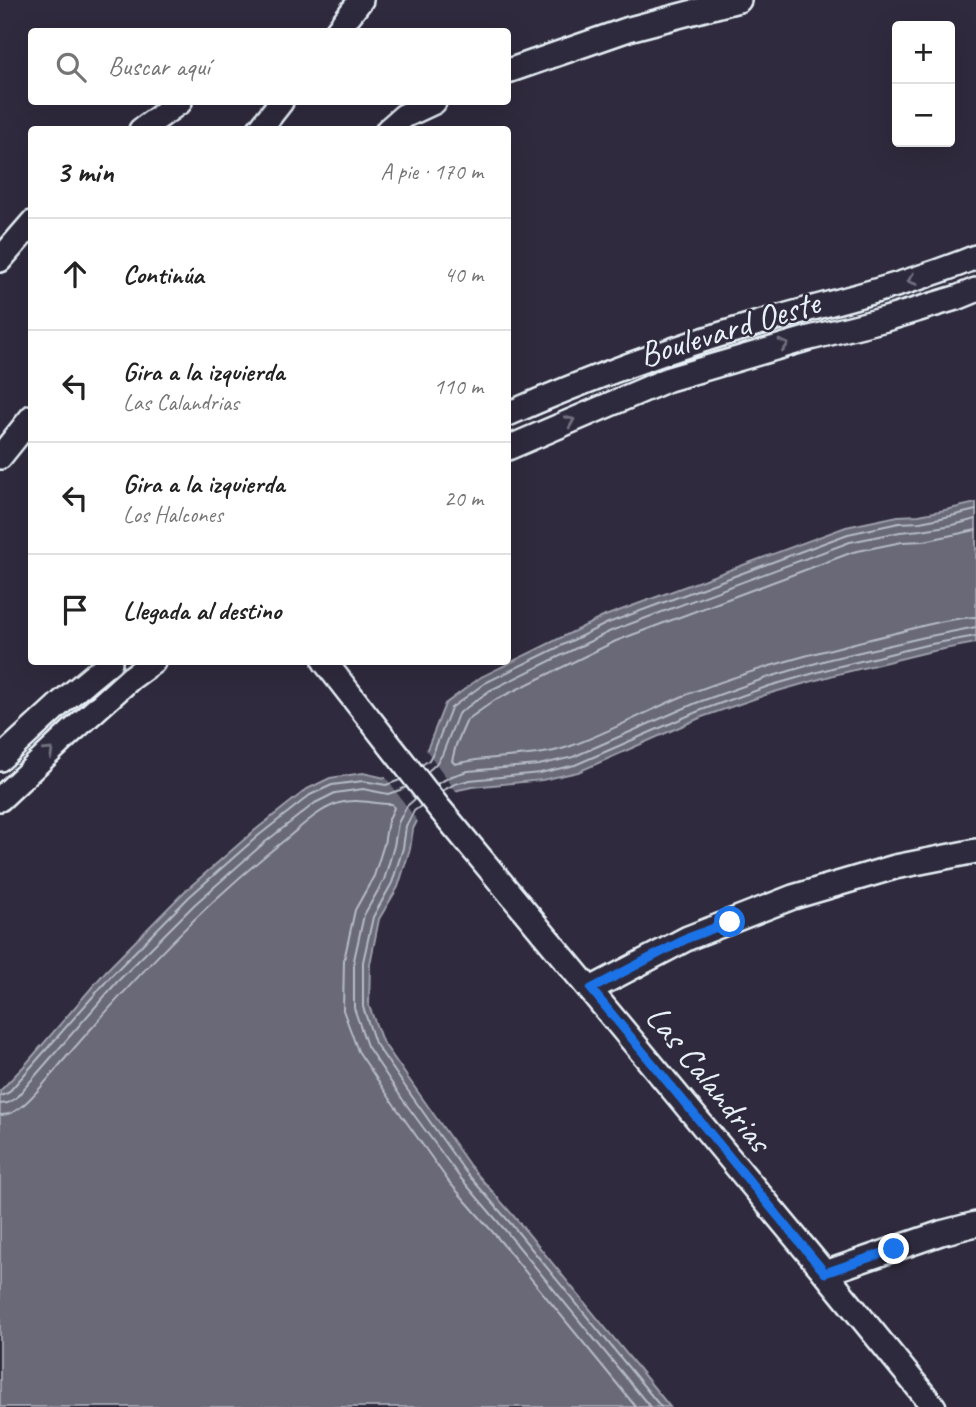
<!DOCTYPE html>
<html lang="es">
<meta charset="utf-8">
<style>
:root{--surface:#fff;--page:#f2f2f2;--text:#222;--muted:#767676;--line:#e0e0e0}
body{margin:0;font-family:Caveat,sans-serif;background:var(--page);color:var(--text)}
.controls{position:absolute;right:21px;top:21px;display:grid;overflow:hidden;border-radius:7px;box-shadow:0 7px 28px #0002}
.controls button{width:63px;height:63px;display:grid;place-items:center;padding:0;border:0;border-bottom:2px solid var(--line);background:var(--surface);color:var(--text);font:35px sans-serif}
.stop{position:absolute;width:21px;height:21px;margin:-16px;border:5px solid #1a73e8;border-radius:50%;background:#fff}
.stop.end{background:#1a73e8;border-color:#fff;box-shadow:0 2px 7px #0008}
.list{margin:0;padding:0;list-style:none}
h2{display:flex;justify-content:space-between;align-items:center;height:91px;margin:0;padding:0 28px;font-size:30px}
h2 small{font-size:23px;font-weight:400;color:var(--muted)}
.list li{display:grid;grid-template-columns:46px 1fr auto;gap:21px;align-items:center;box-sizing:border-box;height:112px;padding:0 28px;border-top:2px solid var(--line)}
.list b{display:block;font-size:26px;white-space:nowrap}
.list p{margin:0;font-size:23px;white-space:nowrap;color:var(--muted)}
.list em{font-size:23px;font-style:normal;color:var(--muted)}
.icon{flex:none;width:38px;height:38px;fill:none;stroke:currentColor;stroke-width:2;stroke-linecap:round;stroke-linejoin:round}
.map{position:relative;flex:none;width:976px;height:1407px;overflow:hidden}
.search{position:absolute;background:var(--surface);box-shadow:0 7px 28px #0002;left:28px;top:28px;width:483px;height:77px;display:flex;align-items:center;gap:18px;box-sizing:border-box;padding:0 24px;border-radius:7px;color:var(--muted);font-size:26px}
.panel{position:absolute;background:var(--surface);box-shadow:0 7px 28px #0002;left:28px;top:126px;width:483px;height:539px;border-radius:7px}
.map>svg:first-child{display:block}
</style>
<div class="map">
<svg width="976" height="1407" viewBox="0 0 976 1407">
<rect width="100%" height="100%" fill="#2f2a3d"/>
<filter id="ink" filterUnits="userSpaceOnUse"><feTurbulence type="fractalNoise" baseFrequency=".0143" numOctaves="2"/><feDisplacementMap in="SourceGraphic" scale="14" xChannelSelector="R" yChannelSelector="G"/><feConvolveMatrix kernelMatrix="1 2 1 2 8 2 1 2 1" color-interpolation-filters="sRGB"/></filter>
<g filter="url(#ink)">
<path fill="#696978" stroke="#9c9fab" stroke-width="2" d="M 976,503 L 976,643 L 928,652 L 834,675 L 771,693 L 702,717 L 578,772 L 542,780 L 472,787 L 458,790 L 449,794 L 420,815 L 413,829 L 410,849 L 398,887 L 379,919 L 370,964 L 369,1006 L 382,1041 L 470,1166 L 517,1220 L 670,1407 L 0,1407 L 0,1091 L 26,1064 L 106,971 L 184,892 L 254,831 L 307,789 L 330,778 L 363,773 L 385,778 L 394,776 L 423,755 L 428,747 L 445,704 L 481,677 L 605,616 L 846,527 L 898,516 L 919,515 L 950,509 Z"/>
<path fill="#2f2a3d" d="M 424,747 L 458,794 L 422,818 L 418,822 L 384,775 L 393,773 L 421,753 Z"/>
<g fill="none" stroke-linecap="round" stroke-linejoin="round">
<g stroke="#b5bbc5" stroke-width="2">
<path d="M 976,530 L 924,541 L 902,542 L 853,552 L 616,641 L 495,700 L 467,720 L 456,745 L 452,761 L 455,764 C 493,754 533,760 571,746 C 613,731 652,708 693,692 C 756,668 821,651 887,635 C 916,628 947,618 976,617"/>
<path d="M 422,765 L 429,760 L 434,751 L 451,708 L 485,683 L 608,623 L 848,534 L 899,523 L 920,522 L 951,516 L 976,510"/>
<path d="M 427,772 L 435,765 L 442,755 L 458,714 L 489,691 L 611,631 L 850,542 L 900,532 L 921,530 L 953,525 L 976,519"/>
<path d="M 437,784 L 452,776 L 468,771 L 539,765 L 573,757 L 696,703 L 766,678 L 830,659 L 925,637 L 976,627"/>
<path d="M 442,791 L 455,784 L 470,780 L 540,773 L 575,765 L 699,711 L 769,686 L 832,668 L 926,645 L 976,636"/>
<path d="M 415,799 L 407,806 L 398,823 L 394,846 L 384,880 L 364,915 L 354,960 L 354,1008 L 367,1046 L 403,1100 L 458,1175 L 505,1230 L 650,1407"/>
<path d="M 421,806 L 414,811 L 406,826 L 403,848 L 392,883 L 373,917 L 363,962 L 363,1007 L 375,1043 L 411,1095 L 464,1170 L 512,1225 L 661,1407"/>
<path d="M 0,1096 L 8,1093 L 111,976 L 189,897 L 258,836 L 310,795 L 332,785 L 363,781 L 386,785 L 400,780"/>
<path d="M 0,1104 L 8,1103 L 15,1099 L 117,982 L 195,904 L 264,843 L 315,803 L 335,793 L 363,789 L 388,794 L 400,790 L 406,787"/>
<path d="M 0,1115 C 6,1115 10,1114 15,1111 C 29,1104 52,1074 63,1061 C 132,981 203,904 286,839 C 302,826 319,809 339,803 C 358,798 373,804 392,804 L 394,808 L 388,821 L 384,844 L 374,876 L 355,910 L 344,960 L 343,1010 L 358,1051 L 395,1106 L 449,1182 L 497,1237 L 636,1407"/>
</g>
<g stroke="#e8f1f8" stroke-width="28">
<g id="minor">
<path d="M 336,32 L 361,0"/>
<path d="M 508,71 L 629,29 L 739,0"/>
<path d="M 141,130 L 180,102"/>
<path d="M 259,130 L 281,102"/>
<path d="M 388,130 L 404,116 L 434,102"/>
<path d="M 0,260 L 32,223"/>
<path d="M 508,414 C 587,379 669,349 752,325 C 827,303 903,287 976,257"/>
<path d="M 508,448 L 669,379 L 806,339 L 886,319 L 959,297 L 976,290"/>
<path d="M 0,457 L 32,417"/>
<path d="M 325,662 L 439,808 L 825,1273 L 934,1407"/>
<path d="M 0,759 L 63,701 L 110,662"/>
<path d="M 0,799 L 71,732 L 131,678 L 153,662"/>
<path d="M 591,989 L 688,938 L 793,897 L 895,867 L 976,851"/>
<path d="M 825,1273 L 941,1233 L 976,1224"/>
</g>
</g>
<use href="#minor" stroke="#2f2a3d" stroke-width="23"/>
</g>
<defs><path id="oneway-chevron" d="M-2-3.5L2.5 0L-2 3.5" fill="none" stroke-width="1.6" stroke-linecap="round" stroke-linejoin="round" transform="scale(1.75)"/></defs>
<g stroke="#70707e">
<use href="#oneway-chevron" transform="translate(912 280) rotate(161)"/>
<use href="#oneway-chevron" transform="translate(784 345) rotate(-16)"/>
<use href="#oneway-chevron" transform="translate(570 421) rotate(-23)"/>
<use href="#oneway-chevron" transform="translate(49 752) rotate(-43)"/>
</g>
</g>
<g fill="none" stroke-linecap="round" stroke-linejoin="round" filter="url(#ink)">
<path stroke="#1a73e8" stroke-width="9" d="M 730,922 L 688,938 L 591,989 L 825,1273 L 894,1249"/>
</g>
<g text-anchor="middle" stroke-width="5" stroke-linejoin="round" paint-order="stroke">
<g font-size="35" fill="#e8f1f8" stroke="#2f2a3d">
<text transform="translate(729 328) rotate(-17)" y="12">Boulevard Oeste</text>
<text transform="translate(709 1078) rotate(51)" y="12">Las Calandrias</text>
</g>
</g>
</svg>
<div class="controls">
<button>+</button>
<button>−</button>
</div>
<div class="stop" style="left:730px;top:922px"></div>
<div class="stop end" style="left:894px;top:1249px"></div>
<div class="search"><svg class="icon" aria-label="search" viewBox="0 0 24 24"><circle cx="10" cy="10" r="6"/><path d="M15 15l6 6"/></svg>Buscar aquí</div>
<section class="panel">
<h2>3 min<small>A pie · 170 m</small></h2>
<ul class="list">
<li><svg class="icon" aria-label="ahead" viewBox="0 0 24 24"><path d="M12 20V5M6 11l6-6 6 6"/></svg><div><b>Continúa</b></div><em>40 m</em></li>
<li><svg class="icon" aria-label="left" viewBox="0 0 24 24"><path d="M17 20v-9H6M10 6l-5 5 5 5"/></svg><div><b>Gira a la izquierda</b><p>Las Calandrias</p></div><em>110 m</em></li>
<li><svg class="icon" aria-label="left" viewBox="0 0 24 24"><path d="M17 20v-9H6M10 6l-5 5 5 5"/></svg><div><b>Gira a la izquierda</b><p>Los Halcones</p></div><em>20 m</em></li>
<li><svg class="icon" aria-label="arrive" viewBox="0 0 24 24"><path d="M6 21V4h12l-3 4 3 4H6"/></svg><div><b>Llegada al destino</b></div></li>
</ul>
</section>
</div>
